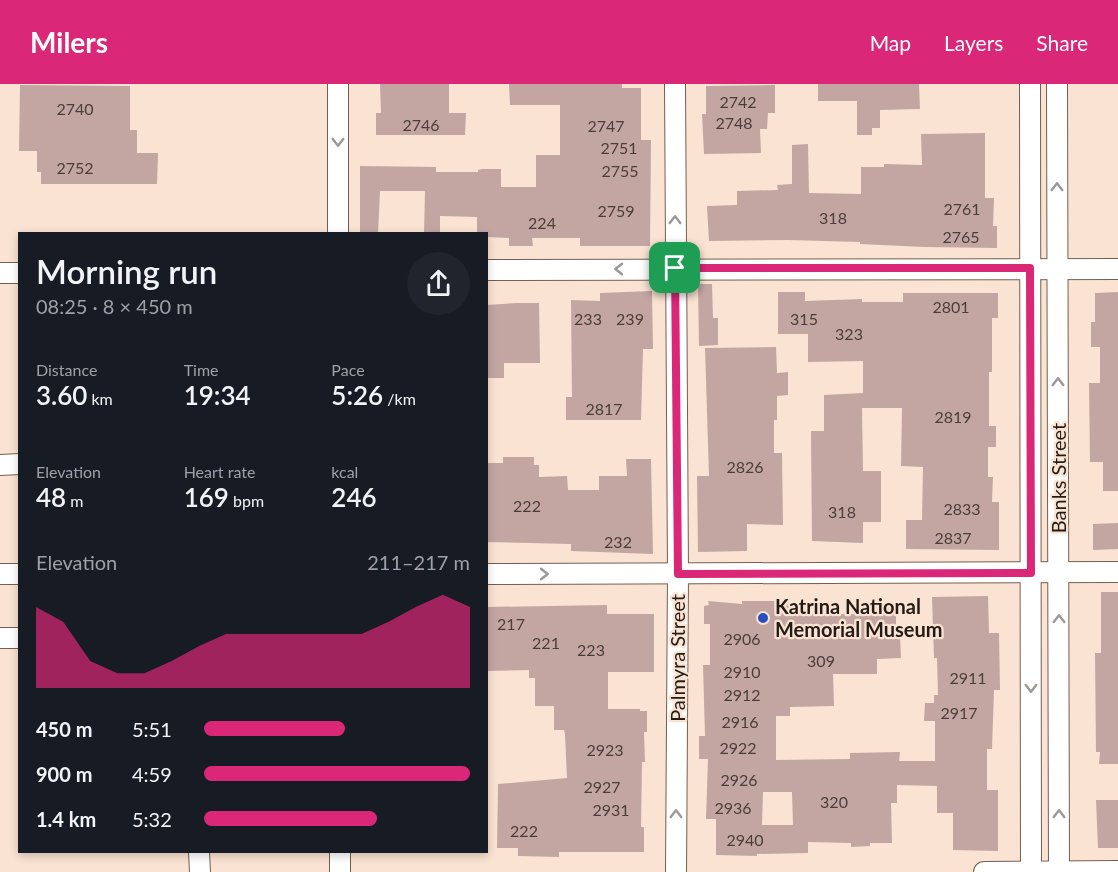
<!DOCTYPE html>
<meta charset="utf-8">
<style>
body{margin:0;font-family:Lato,sans-serif;background:#20242c;color:#f1f3f6;height:100vh;display:flex;flex-direction:column;font-size:22px;white-space:nowrap}
*{box-sizing:border-box;margin:0}
p{font-size:20px;color:#9ea1a6}
.icon{flex:none;width:33px;height:33px;fill:none;stroke:currentColor;stroke-width:2;stroke-linecap:round;stroke-linejoin:round}
.map{position:relative;flex:1;overflow:hidden}
.drawer{position:absolute;left:18px;top:148px;width:470px;height:621px;display:flex;flex-direction:column;background:#171b24;border-radius:0px;box-shadow:0 3px 9px #0003}
.drawer>*{flex:none}
.pin{position:absolute;display:grid;place-items:center;width:51px;height:51px;color:#fff;margin:-26px;border-radius:12px;box-shadow:0 3px 9px #0006}
.round{display:grid;place-items:center;flex:none;width:63px;height:63px;border-radius:32px;background:#20242c}
.summary{display:flex;align-items:center;justify-content:space-between;height:102px;padding:0 18px}
h1{font-size:33px;font-weight:600;line-height:45px}
.figures{display:grid;grid-template-columns:repeat(3,1fr);gap:9px;height:102px;padding:6px 18px}
.figures div{display:grid;align-content:center}
.figures b{font-size:26px;font-weight:600}
.figures small{font-size:16px;font-weight:400}
.figures p{font-size:16px}
.chart{height:168px;padding:12px 18px}
.chart p{display:flex;justify-content:space-between}
.chart svg{width:100%;height:108px;margin-top:6px;fill:#db2777;opacity:.7}
ul{padding:0 18px;list-style:none;font-size:20px}
li{display:grid;grid-template-columns:96px 72px 1fr;align-items:center;height:45px}
li i{height:15px;border-radius:8px;background:#db2777}
header{display:flex;align-items:center;gap:36px;box-sizing:border-box;height:84px;padding:0 30px;background:#db2777;color:#fff}
header strong{font-size:28px}
nav{display:flex;gap:33px;margin-inline-start:auto;font-size:21px}
.map>svg:first-child{display:block}
.building{fill:#c3a6a2;fill-rule:evenodd}
.lines{fill:none;stroke-linecap:round;stroke-linejoin:round}
.minor-casing{stroke:#746051;stroke-width:22}
.minor{stroke:#fff;stroke-width:20}
.oneway{stroke:#9c9896}
.route-casing{stroke:#fff;stroke-width:12}
.route{stroke:#db2777;stroke-width:8}
.poi-dot{fill:#294fbe;stroke:#fae3d2;stroke-width:2}
.labels{text-anchor:middle;dominant-baseline:central;stroke-width:4.5;stroke-linejoin:round;paint-order:stroke}
.number-label{font-size:16px;fill:#4b3e38}
.street-label{font-size:20px;fill:#231b15;stroke:#fae3d2}
.poi-label{font-size:20px;font-weight:bold;fill:#231b15;stroke:#fae3d2;text-anchor:start}
</style>
<header>
<strong>Milers</strong>
<nav><a>Map</a><a>Layers</a><a>Share</a></nav>
</header>
<div class="map">
<svg width="1118" height="788" viewBox="0 0 1118 788">
<rect width="100%" height="100%" fill="#fae3d2"/>
<!-- building -->
<g class="building">
<path d="M380,0h69v29h17l-1,22h-89v-22h5z"/>
<path d="M509,0h113v4h19v52h10l-1,106h-70v-8h-48l1,8h-24v-8l-23,-1v-3h-9v-17l-37,-1v18h-16l1,-43h-45l-2,43h-18v-68l76,1v5h42v-2l4,-1h19v18h35v-32h24v-50h-50z"/>
<path d="M818,0h101l1,25 -40,1v18h-8v7h-15v-34h-39z"/>
<path d="M20,1l110,1v44h7v23h21l-1,31h-116v-12h-4v-21h-18z"/>
<path d="M775,1v28h-7l-1,16h-7l1,24 -57,1 -2,-40h4v-28z"/>
<path d="M985,49v65h9l-1,28h4v22l-72,-1 -65,-3v-2l-72,-2 -79,1 -2,-35 30,-1v-14l41,-1 -1,-5 15,-1v-39l16,-1 1,49 52,1v-27h23v-3l38,1 -1,-31z"/>
<path d="M698,200h14l1,34h5v27l-19,1z"/>
<path d="M652,207l1,58h-10l-2,71h-75v-23h6l-1,-97 29,1v-8z"/>
<path d="M778,208h27v9l57,-2v3h41v-9h95v25h-6v54h-3v54h7v21h-8v30h5l-1,25h7v48l-93,-1v-29h16l1,-53 -22,-1 1,-58h-40l1,63h18v51h-18v21l-51,-2 -1,-110h13v-36l39,-2v-32l-55,1v-28h-30z"/>
<path d="M1118,208v199h-15v-29h-13l-1,-79h11v-36h-9v-25h4v-29z"/>
<path d="M517,219h22l1,60h-36v15h-18v-73z"/>
<path d="M776,263l1,26 11,-1v23l-11,1v24h-3v33h8l1,72 -36,-1v27l-49,1 -1,-76h12l-4,-128z"/>
<path d="M503,373h31v8h5v12l28,-1 1,14h31v-14h28l-1,-17h25l2,95 -82,-3v-7l-85,-2v-79h17z"/>
<path d="M1118,439v26l-25,1v-26z"/>
<path d="M1101,508h17v172h-19l1,-12h-4l-1,-99h6z"/>
<path d="M988,512l1,37h10l1,57h-6l-2,59h-5v41h11v61l-45,-1v-37h-16v-27l-40,-1v18h-6l1,40h-22v3l-19,1v-4l-43,-1v11l-51,1v2l-41,-1v-36h-10l2,-60h-9v-23h6l-2,-71h7v-41h-6v-18l5,-1 -1,-4 34,3v-3h47v6h12v7h77v-11h18v32h4l1,23 -24,1v15h-44l1,32 -44,1v9h-14v44l74,-1v-6l50,-1 -1,9h36v-40h-11l1,-18h9v-8h4l-1,-37h-3l-2,-61zM763,708h29l1,33h-31z"/>
<path d="M607,521v9h47v58h-46v37h32v2h7v21h-3l1,30h-3l-1,65h3v25h-85v5l-41,-1v-8h-21l1,-64 69,-6 -2,-44 -1,-4h-10v-24h-19v-28h-6v-8l-43,1v-64z"/>
<path d="M1096,716h22v48h-20z"/>
</g>
<g class="lines">
<defs>
<g id="minor">
<path d="M338,0v150"/>
<path d="M675,0l3,490 -2,298"/>
<path d="M1030,0l1,788"/>
<path d="M1057,0l2,788"/>
<path d="M486,186l632,-1"/>
<path d="M0,189h20"/>
<path d="M0,381l20,-1"/>
<path d="M0,490h20"/>
<path d="M486,490l632,-2"/>
<path d="M0,554h20"/>
<path d="M199,768l1,20"/>
<path d="M340,768v20"/>
<path d="M984,788l134,-1"/>
</g>
</defs>
<!-- minor casing -->
<use href="#minor" class="minor-casing"/>
<!-- minor -->
<use href="#minor" class="minor"/>
</g>
<!-- one-way arrows -->
<defs><path id="oneway-chevron" d="M-2-3.5L2.5 0L-2 3.5" fill="none" stroke-width="1.6" stroke-linecap="round" stroke-linejoin="round" transform="scale(1.5)"/></defs>
<g class="oneway">
<use href="#oneway-chevron" transform="translate(338 58) rotate(90)"/>
<use href="#oneway-chevron" transform="translate(1057 103) rotate(-90)"/>
<use href="#oneway-chevron" transform="translate(675 136) rotate(-90)"/>
<use href="#oneway-chevron" transform="translate(619 185) rotate(180)"/>
<use href="#oneway-chevron" transform="translate(1058 298) rotate(-90)"/>
<use href="#oneway-chevron" transform="translate(544 490)"/>
<use href="#oneway-chevron" transform="translate(1059 535) rotate(-90)"/>
<use href="#oneway-chevron" transform="translate(1031 604) rotate(90)"/>
<use href="#oneway-chevron" transform="translate(676 730) rotate(-90)"/>
<use href="#oneway-chevron" transform="translate(1059 730) rotate(-90)"/>
</g>
<g class="lines">
<defs>
<path id="route" d="M675,184h355l1,305 -353,1z"/>
</defs>
<!-- route casing -->
<use href="#route" class="route-casing"/>
<!-- route -->
<use href="#route" class="route"/>
</g>
<!-- markers -->
<circle class="poi-dot" cx="763" cy="534" r="6"/>
<g class="labels">
<!-- number labels -->
<g class="number-label">
<text x="738" y="17">2742</text>
<text x="75" y="24">2740</text>
<text x="734" y="38">2748</text>
<text x="421" y="40">2746</text>
<text x="606" y="41">2747</text>
<text x="619" y="63">2751</text>
<text x="75" y="83">2752</text>
<text x="620" y="86">2755</text>
<text x="962" y="124">2761</text>
<text x="616" y="126">2759</text>
<text x="833" y="133">318</text>
<text x="542" y="138">224</text>
<text x="961" y="152">2765</text>
<text x="951" y="222">2801</text>
<text x="588" y="234">233</text>
<text x="630" y="234">239</text>
<text x="804" y="234">315</text>
<text x="849" y="249">323</text>
<text x="604" y="324">2817</text>
<text x="953" y="332">2819</text>
<text x="745" y="382">2826</text>
<text x="527" y="421">222</text>
<text x="962" y="424">2833</text>
<text x="842" y="427">318</text>
<text x="953" y="453">2837</text>
<text x="618" y="457">232</text>
<text x="511" y="539">217</text>
<text x="742" y="554">2906</text>
<text x="546" y="558">221</text>
<text x="591" y="565">223</text>
<text x="821" y="576">309</text>
<text x="742" y="587">2910</text>
<text x="968" y="593">2911</text>
<text x="742" y="610">2912</text>
<text x="959" y="628">2917</text>
<text x="740" y="637">2916</text>
<text x="738" y="663">2922</text>
<text x="605" y="665">2923</text>
<text x="739" y="695">2926</text>
<text x="602" y="702">2927</text>
<text x="834" y="717">320</text>
<text x="733" y="723">2936</text>
<text x="611" y="725">2931</text>
<text x="524" y="746">222</text>
<text x="745" y="755">2940</text>
</g>
<!-- street labels -->
<g class="street-label">
<text transform="translate(1058 394) rotate(-90)">Banks Street</text>
<text transform="translate(677 574) rotate(-90)">Palmyra Street</text>
</g>
<!-- poi labels -->
<g class="poi-label">
<text x="775" y="522">Katrina National<tspan x="775" dy="23">Memorial Museum</tspan></text>
</g>
</g>
</svg>
<div class="pin" style="left:675px;top:184px;background:#1e9e55"><svg class="icon" aria-label="arrive" viewBox="0 0 24 24"><path d="M6 21V4h12l-3 4 3 4H6"/></svg></div>
<section class="drawer">
<div class="summary"><div><h1>Morning run</h1><p>08:25 · 8 × 450 m</p></div><a class="round"><svg class="icon" aria-label="share" viewBox="0 0 24 24"><path d="M12 15V3M7 8l5-5 5 5M5 13v7h14v-7"/></svg></a></div>
<div class="figures">
<div><p>Distance</p><b>3.60<small> km</small></b></div>
<div><p>Time</p><b>19:34</b></div>
<div><p>Pace</p><b>5:26<small> /km</small></b></div>
</div>
<div class="figures">
<div><p>Elevation</p><b>48<small> m</small></b></div>
<div><p>Heart rate</p><b>169<small> bpm</small></b></div>
<div><p>kcal</p><b>246</b></div>
</div>
<div class="chart"><p><span>Elevation</span>211–217 m</p>
<svg viewBox="0 0 160 44" preserveAspectRatio="none"><path d="M0 44V11L10 17L20 33L30 38L40 38L50 33L60 27L70 22L80 22L90 22L100 22L110 22L120 22L130 17L140 11L150 6L160 11V44z"/></svg>
</div>
<ul>
<li><b>450 m</b>5:51<i style="width:53%"></i></li>
<li><b>900 m</b>4:59<i style="width:100%"></i></li>
<li><b>1.4 km</b>5:32<i style="width:65%"></i></li>
</ul>
</section>
</div>
